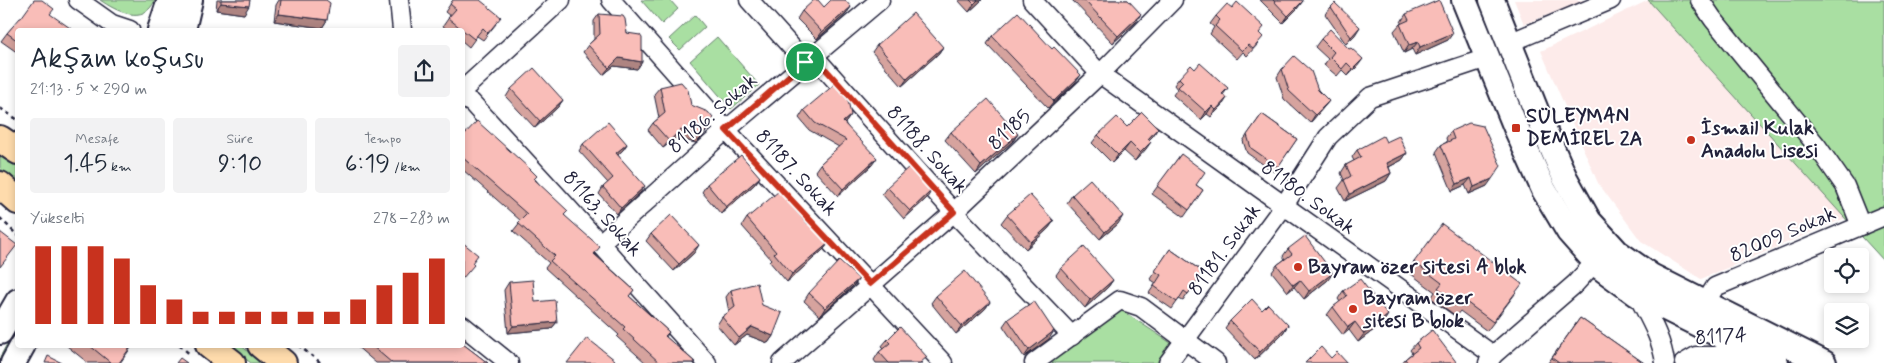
<!DOCTYPE html>
<html lang="tr">
<meta charset="utf-8">
<style>
body{margin:0;font-family:Mynerve,sans-serif;background:#f2f2f3;color:#1f2937;height:100vh;display:flex;flex-direction:column;font-size:19px;white-space:nowrap}
*{box-sizing:border-box;margin:0}
p{font-size:16px;color:#747a83}
.icon{flex:none;width:28px;height:28px;fill:none;stroke:currentColor;stroke-width:2;stroke-linecap:round;stroke-linejoin:round}
.map{position:relative;flex:1;overflow:hidden}
.details{position:absolute;left:15px;top:28px;width:450px;height:320px;display:flex;flex-direction:column;background:#fff;border-radius:5px;box-shadow:0 2px 8px #0003}
.details>*{flex:none}
.fabs{position:absolute;left:1824px;top:248px;display:grid;gap:10px}
.fabs a{display:grid;place-items:center;width:45px;height:45px;border-radius:5px;background:#fff;box-shadow:0 2px 8px #0003;font-size:25px}
.pin{position:absolute;display:grid;place-items:center;width:42px;height:42px;color:#fff;margin:-21px;border:2px solid #fff;border-radius:50%;box-shadow:0 1px 5px #0007}
.round{display:grid;place-items:center;flex:none;width:52px;height:52px;border-radius:5px;background:#f2f2f3}
.headline{display:flex;align-items:center;justify-content:space-between;height:85px;padding:0 15px}
h1{font-size:28px;font-weight:600;line-height:38px}
.stats{display:grid;grid-template-columns:repeat(3,1fr);gap:8px;height:85px;padding:5px 15px}
.stats div{display:grid;align-content:center;border-radius:5px;background:#f2f2f3;text-align:center}
.stats b{font-size:25px;font-weight:600}
.stats small{font-size:14px;font-weight:400}
.stats p{font-size:14px}
.chart{height:140px;padding:10px 15px}
.chart p{display:flex;justify-content:space-between}
.chart svg{width:100%;height:90px;margin-top:5px;stroke:#c8321e;stroke-width:6}
.map>svg:first-child{display:block}
.built{fill:#fdebea}
.green{fill:#a9dfa2;stroke:#66806e}
.lines{fill:none;stroke-linecap:round;stroke-linejoin:round}
.minor-casing{stroke:#22223b;stroke-width:21}
.secondary-casing{stroke:#22223b;stroke-width:28}
.primary-casing{stroke:#22223b;stroke-width:30}
.path{stroke:#22223b;stroke-width:2.5;stroke-dasharray:4 4;stroke-linecap:butt}
.minor{stroke:#fff;stroke-width:18}
.secondary{stroke:#fff;stroke-width:24}
.primary{stroke:#fedbac;stroke-width:26}
.wall{fill:#d6a39e;stroke:#22223b}
.shaded-wall{fill:#ae8481;stroke:#22223b}
.building{fill:#f9bdb8;stroke:#22223b}
.route-casing{stroke:#fff;stroke-width:10}
.route{stroke:#c8321e;stroke-width:6}
.poi-dot{fill:#c8321e;stroke:#fff;stroke-width:2}
.labels{text-anchor:middle;dominant-baseline:central;stroke-width:4;stroke-linejoin:round;paint-order:stroke}
.street-label{font-size:20px;fill:#22223b;stroke:#fff}
.poi-label{font-size:20px;font-weight:bold;fill:#22223b;stroke:#fff;text-anchor:start}
</style>
<div class="map">
<svg width="1884" height="363" viewBox="0 0 1884 363">
<rect width="100%" height="100%" fill="#fff"/>
<filter id="ink" filterUnits="userSpaceOnUse"><feTurbulence type="fractalNoise" baseFrequency=".02" numOctaves="2"/><feDisplacementMap in="SourceGraphic" scale="10" xChannelSelector="R" yChannelSelector="G"/><feConvolveMatrix kernelMatrix="1 2 1 2 8 2 1 2 1" color-interpolation-filters="sRGB"/></filter>
<g filter="url(#ink)">
<!-- built -->
<g class="built">
<path d="M1514,0h74l-64,24z"/>
<path d="M1649,0l199,217 -147,62 -60,-38 -43,-58 -57,-132z"/>
</g>
<!-- green -->
<g class="green">
<path d="M100,0h55c-11,26 -39,11 -55,0z"/>
<path d="M641,0h29l8,9 -16,15z"/>
<path d="M1648,0h236v261l-22,-24z"/>
<path d="M695,15l10,12 -25,23 -11,-11z"/>
<path d="M717,37l42,48 -28,24 -41,-48z"/>
<path d="M0,152l17,12v20l-17,-16z"/>
<path d="M1121,310l53,35 -14,18h-118z"/>
<path d="M17,325v12l-15,26h-2v-6z"/>
<path d="M227,345h13l23,18h-12z"/>
</g>
<g class="lines">
<defs>
<g id="minor">
<path d="M78,0l34,24 18,6"/>
<path d="M399,0l3,30"/>
<path d="M611,0l115,130 217,233"/>
<path d="M749,0l56,62 15,1 140,156 112,117"/>
<path d="M1032,0l68,74 393,281"/>
<path d="M1700,0l13,19 104,127 28,40 16,40"/>
<path d="M1509,43l102,-43"/>
<path d="M462,93l3,-5 96,-88"/>
<path d="M462,97l10,6 89,97 146,163"/>
<path d="M599,244l127,-114 154,-130"/>
<path d="M1637,294c11,22 25,44 28,69"/>
<path d="M1705,303l10,-16 169,-71"/>
<path d="M462,325l47,38"/>
<path d="M782,363l172,-151 146,-138 73,-74"/>
<path d="M1034,363l86,-63 21,7 75,56"/>
<path d="M1168,363l115,-156 45,-70 42,-40 117,-39"/>
<path d="M1488,363l5,-8 82,-71 20,-22"/>
<path d="M1684,363l12,-7h61"/>
</g>
<g id="secondary">
<path d="M1464,0l52,128 28,62 25,42 31,35 37,27 139,69"/>
<path d="M1492,0l47,118 26,60 24,43 28,31 34,24 173,87"/>
<path d="M160,30l10,-30"/>
<path d="M183,30l7,-30"/>
<path d="M0,332l18,-31"/>
<path d="M13,363l10,-18"/>
</g>
<g id="primary">
<path d="M0,139l18,12"/>
<path d="M0,185l18,16"/>
<path d="M209,345l23,18"/>
<path d="M261,345l22,18"/>
</g>
</defs>
<!-- minor casing -->
<use href="#minor" class="minor-casing"/>
<!-- secondary casing -->
<use href="#secondary" class="secondary-casing"/>
<!-- primary casing -->
<use href="#primary" class="primary-casing"/>
<!-- path -->
<g class="path">
<path d="M0,108l18,12"/>
<path d="M0,218l18,18"/>
<path d="M179,345l12,10"/>
<path d="M298,345l23,18"/>
</g>
<!-- minor -->
<use href="#minor" class="minor"/>
<!-- secondary -->
<use href="#secondary" class="secondary"/>
<!-- primary -->
<use href="#primary" class="primary"/>
</g>
<!-- wall -->
<g class="wall">
<path d="M217,0h33l-6,14 -28,-4z"/>
<path d="M279,0h47l1,20 -5,8 -48,-7 2,-16z"/>
<path d="M453,0l43,24 -13,16 -6,-4 -8,11 -7,-6v-11h-14l-5,-4 7,-10 -5,-4z"/>
<path d="M958,0h24l-13,12z"/>
<path d="M1072,0h56l8,22 -23,21z"/>
<path d="M1260,0h41l-4,9 -14,14z"/>
<path d="M824,7h27l-5,7 -29,25 -20,-20 5,-8z"/>
<path d="M1331,7l24,28 -9,9 -21,-30z"/>
<path d="M50,14l-32,16v23l-17,-12 6,-8 14,-15z"/>
<path d="M599,14l28,19 15,29 -5,7 -23,-3 -11,9 -20,-23 5,-7 6,-6v-18z"/>
<path d="M1406,14l42,26 -33,15 -3,-6 -8,4 -10,-22 6,-7 1,-1v-1z"/>
<path d="M1216,16l44,18 -2,10 -11,12 -4,-4 -6,7 -27,-25 4,-7 -4,-3z"/>
<path d="M992,36l83,47 -27,25 -61,-64z"/>
<path d="M1321,39l36,28 -9,9 -6,-6 -5,6 -13,-11 4,-6 -13,-12z"/>
<path d="M877,45l66,2 -5,7 -36,32 -30,-34z"/>
<path d="M1195,69l33,19 -5,7 -1,11 -11,11 -4,-3 -6,6 -28,-25 4,-6 -3,-4 5,-7z"/>
<path d="M1282,69l36,21 11,11 -6,7 -13,15 -26,-24 -7,-22z"/>
<path d="M660,87l31,18 12,31 -7,7 -20,-5 -13,10 -15,-18 5,-7 6,-5 -5,-24z"/>
<path d="M511,89l52,11 -5,7 -23,21 -29,-31z"/>
<path d="M804,110l47,5 -6,8 27,42 -34,31 -23,-25 5,-7 19,-17 -30,-17 -10,-12z"/>
<path d="M1262,114l35,25 -23,33 -27,-19 -4,-12z"/>
<path d="M1127,127l31,1 -9,12 -3,9 -11,12 -11,-10 -12,12 -20,-20 6,-8z"/>
<path d="M1451,131l36,55 -18,8 -4,-9 -13,6 -16,-39 5,-7 6,-3 -1,-4z"/>
<path d="M951,132l67,2 -5,7 -37,33 -31,-34z"/>
<path d="M462,137l73,42 30,37 30,38 39,36 -5,6 40,36 -3,5 30,26h-50l-29,-26 2,-2 -74,-67 4,-5 -36,-32 8,-10 -59,-52z"/>
<path d="M1386,142l21,11 -5,7 -13,7 2,6 -5,8 -41,20 -7,-13 6,-8 -3,-7 5,-8 8,-4 -2,-4 5,-7z"/>
<path d="M583,144h44l-4,6 -5,5 23,37 -24,22 -18,-20 4,-7 5,-4 -29,-32z"/>
<path d="M1181,154l15,31 7,5 -19,27 -32,-23z"/>
<path d="M760,177l-5,7 -34,30 -19,-22 5,-8z"/>
<path d="M887,187l40,11 -23,21 -22,-25z"/>
<path d="M1072,195l46,29 -18,15 -33,-36z"/>
<path d="M1007,215l47,6 -6,8 -22,20 -25,-26z"/>
<path d="M747,218l61,6 21,19 -6,7 -36,32 -18,-21 2,-2 -29,-33z"/>
<path d="M651,234l43,19 -20,18 -28,-30z"/>
<path d="M1170,249l33,23 -20,29 -4,-2 -7,10 -23,-16 7,-10 -6,-4z"/>
<path d="M1288,249l40,31 -24,19 -10,-12 -6,5 -16,-20 5,-7 8,-6 -2,-3z"/>
<path d="M1414,262l101,32 -28,37 -27,-20 -4,5 -25,-18 4,-6 -28,-21z"/>
<path d="M1061,268l52,12 -5,7 -23,21 -29,-33z"/>
<path d="M859,279l-6,7 -33,30 -16,-15 5,-8z"/>
<path d="M509,282l26,20 22,20 -6,7 -43,4 -4,-43z"/>
<path d="M731,290l31,15 11,31 -5,7 -21,-8 -13,10 -17,-20 5,-8 7,-5 -3,-15z"/>
<path d="M1343,291l40,32 -25,19 -9,-12 -6,5 -16,-20 6,-8 7,-5 -2,-3z"/>
<path d="M936,296l54,6 -5,7 -29,25 -25,-31z"/>
<path d="M1262,310l26,15 -5,8 -28,27 -30,-32 5,-7z"/>
<path d="M1580,318l64,45h-96z"/>
<path d="M1008,319l41,20 -25,18 -21,-31z"/>
<path d="M887,340l35,23h-46l-2,-3 5,-8 4,-3 -2,-2z"/>
<path d="M1416,343l41,20h-55l3,-4 7,-6 -2,-3z"/>
<path d="M463,344l25,19h-112l-21,-18h107z"/>
<path d="M68,345h65l-13,18h-32l-21,-17z"/>
</g>
<!-- shaded-wall -->
<g class="shaded-wall">
<path d="M978,0h4l-13,12 5,-8z"/>
<path d="M1303,1l-6,8 -14,14 5,-7z"/>
<path d="M221,3l28,3 -5,8 -28,-4z"/>
<path d="M851,7l-5,7 -29,25 5,-7z"/>
<path d="M279,14l48,6 -5,8 -48,-7z"/>
<path d="M1141,14l-5,8 -23,21 5,-7z"/>
<path d="M1360,27l-5,8 -9,9 5,-7z"/>
<path d="M1453,33l-5,7 -33,15 5,-8z"/>
<path d="M1418,42l-6,7 -8,4 5,-8z"/>
<path d="M943,47l-5,7 -36,32 5,-7z"/>
<path d="M619,58l23,4 -5,7 -23,-3 -11,9 6,-7z"/>
<path d="M1363,59l-6,8 -9,9 5,-7z"/>
<path d="M1081,75l-6,8 -27,25 6,-7z"/>
<path d="M1227,98l-5,8 -11,11 5,-7z"/>
<path d="M563,100l-5,7 -23,21 5,-7z"/>
<path d="M1329,101l-6,7 -13,15 5,-8z"/>
<path d="M1212,106l-5,8 -6,6 5,-8z"/>
<path d="M851,115l-5,7 -8,7 5,-7z"/>
<path d="M1158,128l-5,8 -10,10 5,-7z"/>
<path d="M708,129l-5,7 -7,7 -20,-5 -13,10 6,-7 12,-11z"/>
<path d="M1018,134l-5,7 -37,33 5,-8z"/>
<path d="M1151,142l-5,7 -11,12 5,-8z"/>
<path d="M1130,143l-6,8 -12,12 6,-8z"/>
<path d="M627,144l-4,6 -11,10 4,-7z"/>
<path d="M1407,153l-5,7 -21,11 6,-8z"/>
<path d="M877,158l-5,7 -34,31 5,-7z"/>
<path d="M1391,173l-5,8 -41,20 5,-7z"/>
<path d="M760,177l-5,7 -34,30 5,-7z"/>
<path d="M1471,178l-6,7 -13,6 5,-7z"/>
<path d="M1492,179l-5,7 -18,8 5,-7z"/>
<path d="M645,186l-4,6 -24,22 4,-6z"/>
<path d="M932,190l-5,8 -23,21 6,-8z"/>
<path d="M1123,216l-5,8 -18,15 5,-7z"/>
<path d="M1054,221l-6,8 -22,20 5,-7z"/>
<path d="M829,243l-6,7 -36,32 5,-8z"/>
<path d="M699,245l-5,8 -20,18 5,-7z"/>
<path d="M1333,273l-5,7 -24,19 5,-8z"/>
<path d="M859,279l-6,7 -33,30 5,-8z"/>
<path d="M1113,280l-5,7 -23,21 5,-8z"/>
<path d="M1300,280l-6,7 -6,5 5,-7z"/>
<path d="M990,302l-5,7 -29,25 6,-8z"/>
<path d="M1388,315l-5,8 -25,19 6,-8z"/>
<path d="M557,322l-6,7 -43,4 5,-7z"/>
<path d="M1355,322l-6,8 -6,5 5,-8z"/>
<path d="M1288,325l-5,8 -28,27 5,-8z"/>
<path d="M752,327l21,9 -5,7 -21,-8 -13,10 5,-7z"/>
<path d="M1054,331l-5,8 -25,18 5,-7z"/>
</g>
<!-- building -->
<g class="building">
<path d="M34,0h8l12,9 -4,5 23,16h-55v11l-11,-8 13,-15h1z"/>
<path d="M221,0h29l-1,6 -28,-3z"/>
<path d="M281,0h45l4,3 -3,17 -48,-6z"/>
<path d="M453,0h27l21,17 -13,16 -5,-5 -9,11 -26,-21 8,-9 -6,-5z"/>
<path d="M814,0h4l6,7 7,-7h14l6,7 -29,25 -20,-21z"/>
<path d="M970,0h8l-4,4z"/>
<path d="M1084,0h44l13,14 -23,22z"/>
<path d="M1273,0h28l2,1 -15,15z"/>
<path d="M1439,0l14,33 -33,14 -2,-5 -9,3 -9,-21 9,-4 -3,-6z"/>
<path d="M1237,2l27,25 -5,6 4,4 -10,12 -5,-4 -6,6 -27,-25 5,-6 -4,-4 11,-12 5,4z"/>
<path d="M1335,3l25,24 -9,10 -20,-30z"/>
<path d="M1018,12l34,37 2,-2 27,28 -27,26 -62,-65z"/>
<path d="M913,13l30,34 -36,32 -30,-34z"/>
<path d="M599,14l24,2 2,3 2,14 13,2 2,3v24l-23,-4 -10,10 -21,-23 12,-11z"/>
<path d="M1330,29l19,20 2,-1 12,11 -10,10 -6,-6 -5,6 -12,-12 4,-5 -13,-13z"/>
<path d="M1294,56l17,15 7,19 11,11 -14,14 -26,-24 -7,-22z"/>
<path d="M1200,63l28,25 -6,6 5,4 -11,12 -4,-4 -6,6 -28,-25 5,-5 -4,-4 12,-13 4,4z"/>
<path d="M534,68l29,32 -23,21 -29,-32z"/>
<path d="M681,82l7,8 3,15 17,7 5,6 -5,11 -7,7 -20,-6 -12,11 -16,-18 12,-10 -5,-26z"/>
<path d="M835,84l13,16 3,15 -8,7 34,36 -34,31 -23,-25 26,-24 -31,-17 -11,-13z"/>
<path d="M988,99l30,35 -37,32 -30,-34z"/>
<path d="M1142,112l16,16 -10,11 3,3 -11,11 -10,-10 -12,12 -20,-20 19,-18 10,10z"/>
<path d="M1262,114l35,25 -19,28 -27,-19 -4,-13z"/>
<path d="M477,121l53,48 7,7 -3,3 34,32 -4,4 36,32 -6,7 40,36 -5,6 40,36 -4,4 31,27h-36l-37,-34 2,-2 -75,-66 5,-5 -37,-33 9,-9 -65,-57v-20z"/>
<path d="M608,122l19,22 -11,9 29,33 -24,22 -18,-21 10,-9 -30,-34z"/>
<path d="M1469,123l14,3 18,40 -9,13 -18,8 -3,-9 -14,6 -16,-39 13,-6 -3,-8z"/>
<path d="M1383,136l3,6 13,-6 8,17 -20,10 4,10 -41,21 -6,-14 7,-4 -5,-11 15,-8 -4,-7z"/>
<path d="M1181,154l24,18 -9,13 7,5 -14,20 -32,-24z"/>
<path d="M741,155l19,22 -34,30 -19,-23z"/>
<path d="M910,166l22,24 -22,21 -23,-24z"/>
<path d="M1090,179l33,37 -18,16 -33,-37z"/>
<path d="M779,191l29,33 2,-2 19,21 -37,31 -18,-21 2,-1 -29,-34z"/>
<path d="M1030,195l24,26 -23,21 -24,-27z"/>
<path d="M671,215l28,30 -20,19 -28,-30z"/>
<path d="M1442,224l80,60 -29,38 -27,-20 -3,4 -25,-18 4,-5 -28,-21z"/>
<path d="M0,232l17,13 -17,22z"/>
<path d="M1305,236l28,37 -24,18 -9,-11 -7,5 -16,-20 15,-11 -4,-5z"/>
<path d="M462,242l16,13 -6,8 2,2 -12,14z"/>
<path d="M1084,247l29,33 -23,20 -29,-32z"/>
<path d="M1170,249l33,23 -15,22 -4,-3 -7,11 -23,-16 7,-11 -6,-4z"/>
<path d="M839,261l20,18 -34,29 -16,-15z"/>
<path d="M965,271l25,31 -28,24 -26,-30z"/>
<path d="M1360,279l28,36 -24,19 -9,-12 -7,5 -15,-20 14,-11 -4,-5z"/>
<path d="M533,280l2,22 20,-2 2,22 -44,4 -4,-44z"/>
<path d="M757,283l5,22 20,8 -9,23 -21,-9 -13,11 -17,-21 13,-10 -4,-17z"/>
<path d="M1252,299l10,11 6,-6 20,21 -28,27 -30,-31z"/>
<path d="M1034,301l20,30 -25,19 -21,-31z"/>
<path d="M1580,318l64,45h-85l-7,-5z"/>
<path d="M900,327l27,30 -7,6h-31l-10,-11 11,-9 -3,-3z"/>
<path d="M1432,330l25,33h-49l-3,-4 14,-11 -3,-5z"/>
<path d="M462,336l4,3 -3,5 25,19h-96l-21,-18h91z"/>
<path d="M587,338l28,22 -2,3h-46z"/>
<path d="M89,345h43l-13,18h-8z"/>
<path d="M1321,347l10,11 6,-6 10,11h-42z"/>
<path d="M48,356l14,7h-17z"/>
<path d="M180,358l7,5h-11z"/>
</g>
</g>
<g class="lines" filter="url(#ink)">
<defs>
<path id="route" d="M805,62l15,1 134,149 -84,72 -144,-154z"/>
</defs>
<!-- route casing -->
<use href="#route" class="route-casing"/>
<!-- route -->
<use href="#route" class="route"/>
</g>
<!-- markers -->
<g class="poi-dot">
<rect x="1511" y="123" width="10" height="10" rx="2.5"/>
<circle cx="1691" cy="140" r="5"/>
<circle cx="1298" cy="267" r="5"/>
<circle cx="1353" cy="309" r="5"/>
</g>
<g class="labels">
<!-- street labels -->
<g class="street-label">
<text transform="translate(713 114) rotate(-41)">81186. Sokak</text>
<text transform="translate(1010 130) rotate(-43)">81185</text>
<text transform="translate(927 150) rotate(48)">81188. Sokak</text>
<text transform="translate(796 173) rotate(47)">81187. Sokak</text>
<text transform="translate(1308 198) rotate(36)">81180. Sokak</text>
<text transform="translate(602 214) rotate(48)">81163. Sokak</text>
<text transform="translate(1783 235) rotate(-23)">82009 Sokak</text>
<text transform="translate(1225 250) rotate(-54)">81181. Sokak</text>
<text transform="translate(1721 337) rotate(-4)">81174</text>
</g>
<!-- poi labels -->
<g class="poi-label">
<text x="1526" y="116">SÜLEYMAN<tspan x="1526" dy="23">DEMİREL 2A</tspan></text>
<text x="1701" y="128">İsmail Kulak<tspan x="1701" dy="23">Anadolu Lisesi</tspan></text>
<text x="1308" y="267">Bayram özer sitesi A blok</text>
<text x="1363" y="298">Bayram özer<tspan x="1363" dy="23">sitesi B blok</tspan></text>
</g>
</g>
</svg>
<div class="fabs">
<a><svg class="icon" aria-label="locate" viewBox="0 0 24 24"><circle cx="12" cy="12" r="6"/><path d="M12 2v4M12 18v4M2 12h4M18 12h4"/></svg></a>
<a><svg class="icon" aria-label="layers" viewBox="0 0 24 24"><path d="M12 4l9 5-9 5-9-5zM3 14l9 5 9-5"/></svg></a>
</div>
<div class="pin" style="left:805px;top:62px;background:#1e9e55"><svg class="icon" aria-label="arrive" viewBox="0 0 24 24"><path d="M6 21V4h12l-3 4 3 4H6"/></svg></div>
<section class="details">
<div class="headline"><div><h1>Akşam koşusu</h1><p>21:13 · 5 × 290 m</p></div><a class="round"><svg class="icon" aria-label="share" viewBox="0 0 24 24"><path d="M12 15V3M7 8l5-5 5 5M5 13v7h14v-7"/></svg></a></div>
<div class="stats">
<div><p>Mesafe</p><b>1.45<small> km</small></b></div>
<div><p>Süre</p><b>9:10</b></div>
<div><p>Tempo</p><b>6:19<small> /km</small></b></div>
</div>
<div class="chart"><p><span>Yükselti</span>278–283 m</p>
<svg viewBox="0 0 160 44" preserveAspectRatio="none"><path d="M5 44V6M15 44V6M25 44V6M35 44V12M45 44V25M55 44V32M65 44V38M75 44V38M85 44V38M95 44V38M105 44V38M115 44V38M125 44V32M135 44V25M145 44V19M155 44V12"/></svg>
</div>
</section>
</div>
